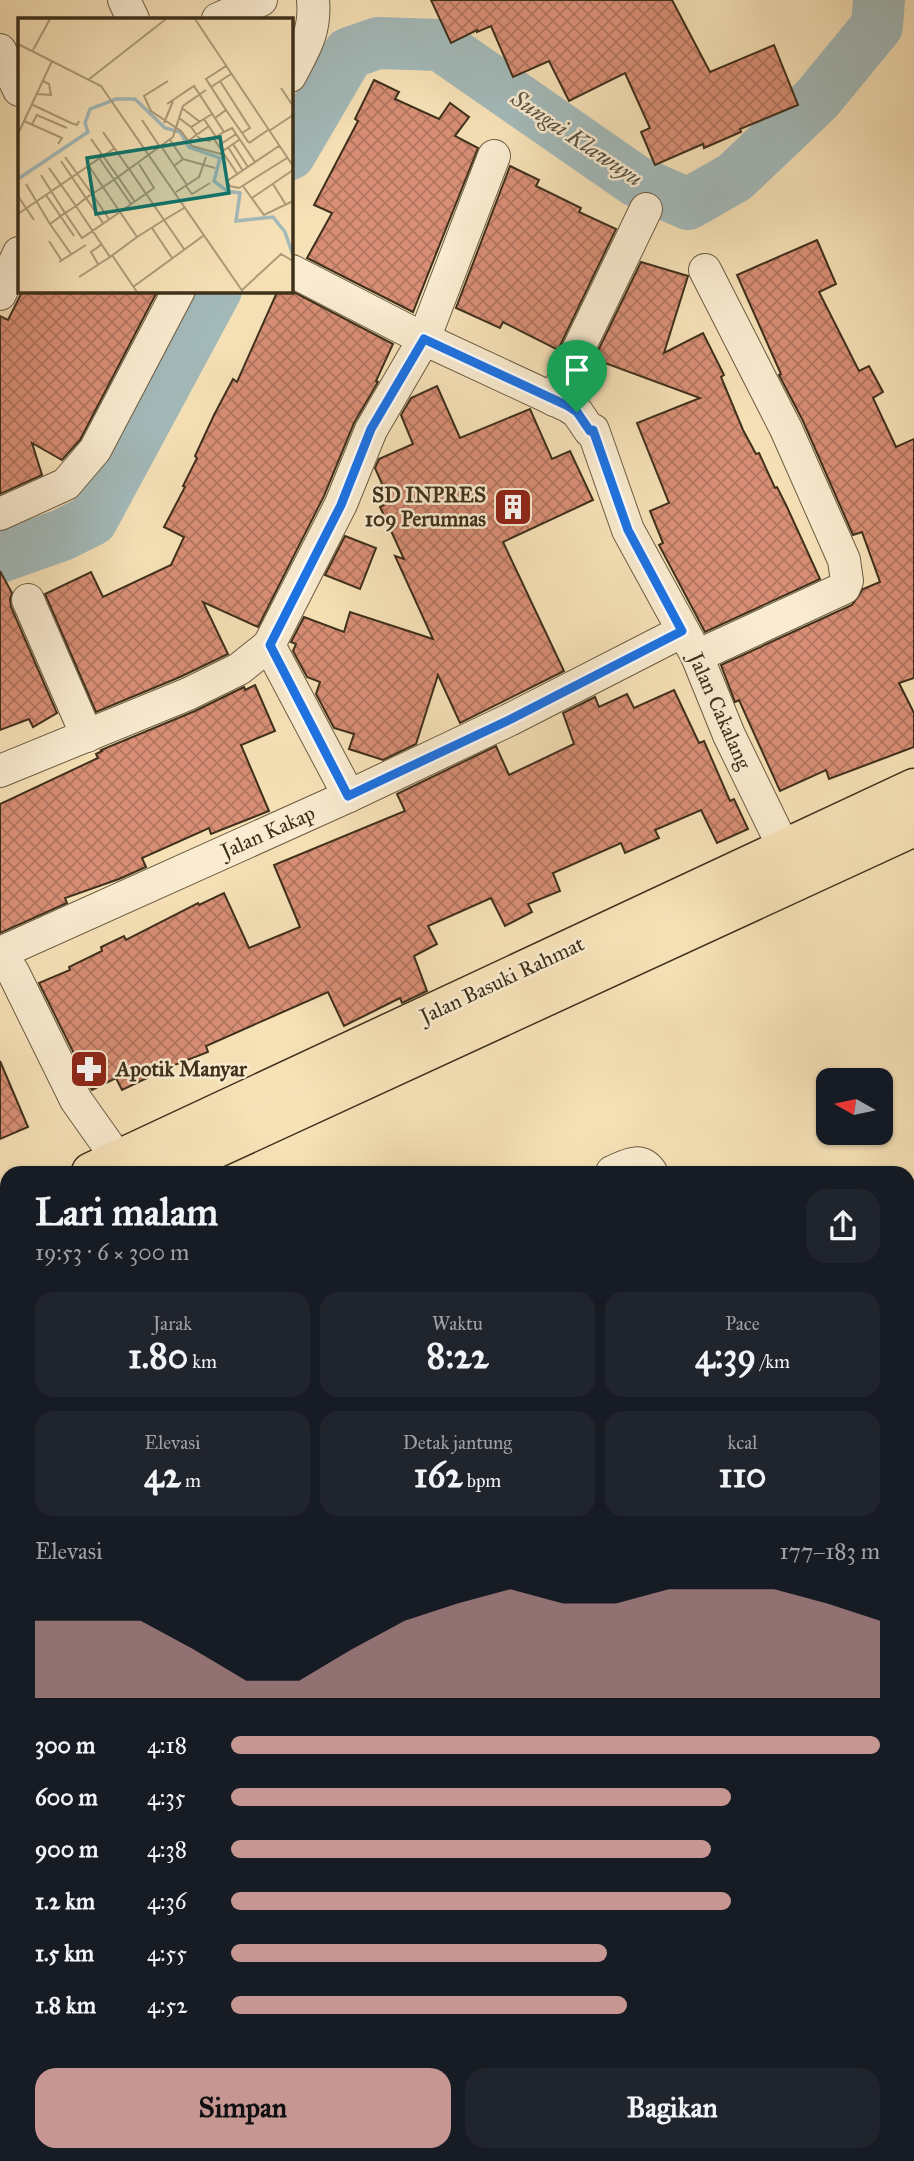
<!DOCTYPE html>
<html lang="id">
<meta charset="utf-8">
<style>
body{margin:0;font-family:"IM FELL Great Primer",serif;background:#20242c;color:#f1f3f6;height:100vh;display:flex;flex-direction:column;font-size:26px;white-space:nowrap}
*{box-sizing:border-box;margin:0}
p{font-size:23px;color:#9ea1a6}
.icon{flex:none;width:38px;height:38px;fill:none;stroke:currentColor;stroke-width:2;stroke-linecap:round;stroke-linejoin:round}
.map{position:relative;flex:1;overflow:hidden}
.side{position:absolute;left:0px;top:1166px;width:915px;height:996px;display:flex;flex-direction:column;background:#171b24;border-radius:21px 21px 0 0;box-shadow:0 2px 5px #0004}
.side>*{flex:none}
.needle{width:46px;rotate:279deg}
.buttons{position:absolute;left:816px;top:1068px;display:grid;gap:14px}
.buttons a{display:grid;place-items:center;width:77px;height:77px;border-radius:14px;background:#171b24;box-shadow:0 2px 5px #0004;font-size:35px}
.pin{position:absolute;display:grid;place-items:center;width:60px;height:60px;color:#fff;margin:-72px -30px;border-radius:50% 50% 50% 0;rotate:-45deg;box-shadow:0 0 7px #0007}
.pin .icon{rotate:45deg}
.round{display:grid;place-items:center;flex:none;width:74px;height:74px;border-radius:21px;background:#20242c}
.headline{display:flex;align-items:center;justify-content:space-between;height:119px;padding:0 35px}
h1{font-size:38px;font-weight:800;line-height:52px}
.figures{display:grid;grid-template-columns:repeat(3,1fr);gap:10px;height:119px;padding:7px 35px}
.figures div{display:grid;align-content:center;border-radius:18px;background:#20242c;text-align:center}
.figures b{font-size:35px;font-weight:800}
.figures small{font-size:19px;font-weight:400}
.figures p{font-size:19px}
.chart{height:196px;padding:14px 35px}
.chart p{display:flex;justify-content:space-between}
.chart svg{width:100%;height:126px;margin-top:7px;fill:#c59692;opacity:.7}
.cta{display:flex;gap:14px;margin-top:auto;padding:14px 35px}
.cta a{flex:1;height:80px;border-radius:21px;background:#c59692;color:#111;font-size:28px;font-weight:800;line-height:80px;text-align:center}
.cta a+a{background:#20242c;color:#f1f3f6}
ul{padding:0 35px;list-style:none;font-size:23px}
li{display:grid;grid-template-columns:112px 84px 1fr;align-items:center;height:52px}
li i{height:18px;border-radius:9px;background:#c59692}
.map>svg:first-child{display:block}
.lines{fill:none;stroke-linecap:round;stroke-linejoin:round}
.river{stroke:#a3baba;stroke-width:52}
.building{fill:url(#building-cross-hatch);stroke:#3e301b;stroke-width:2}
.minor-casing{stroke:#6c5c42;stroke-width:34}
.trunk-casing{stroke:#3e301b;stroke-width:41}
.minor{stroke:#faecd1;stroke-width:32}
.trunk{stroke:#f7e2b8;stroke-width:38}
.route-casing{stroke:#fff;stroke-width:14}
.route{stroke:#1a73e8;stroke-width:9}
.labels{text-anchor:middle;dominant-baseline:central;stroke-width:5;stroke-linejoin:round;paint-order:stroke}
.poi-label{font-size:21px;font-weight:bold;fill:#3e301b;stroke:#faecd1;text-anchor:end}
.street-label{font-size:21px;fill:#3e301b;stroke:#faecd1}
.water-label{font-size:23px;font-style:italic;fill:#575243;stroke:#faecd1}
.inset-river{fill:none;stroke:#a3baba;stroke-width:3.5}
.inset-road{fill:none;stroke:#ad9b79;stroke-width:2}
.view{fill:#0f766e;fill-opacity:0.15;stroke:#0f766e;stroke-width:3.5}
.inset-edge{fill:none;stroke:#3e301b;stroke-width:3.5}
</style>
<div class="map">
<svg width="914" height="2161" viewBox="0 0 914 2161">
<defs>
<pattern id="building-cross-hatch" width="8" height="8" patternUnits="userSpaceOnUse" patternTransform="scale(1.75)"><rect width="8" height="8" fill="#d98f76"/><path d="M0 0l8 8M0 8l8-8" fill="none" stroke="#b17560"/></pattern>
</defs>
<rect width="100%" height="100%" fill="#f7e2b8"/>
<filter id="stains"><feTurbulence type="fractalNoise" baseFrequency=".00286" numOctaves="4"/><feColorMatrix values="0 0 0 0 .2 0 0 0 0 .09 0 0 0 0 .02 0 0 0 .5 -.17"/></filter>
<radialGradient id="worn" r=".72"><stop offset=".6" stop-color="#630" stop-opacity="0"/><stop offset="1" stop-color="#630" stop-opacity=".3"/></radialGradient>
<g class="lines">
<!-- river -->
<g class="river">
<path d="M290,154l59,-101 29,-10 62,2 196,136 52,23 47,-27 82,-78 60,-73 2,-26"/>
<path d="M0,557l62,-22 30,-15 124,-230"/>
</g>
</g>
<!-- building -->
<g class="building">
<path d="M431,0h241l38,72 64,-27 24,60 -58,24 1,3 -37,16 -1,-4 -48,21 -14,-33 9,-4 -25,-55 -56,28 -20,-40 -36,16 -22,-51 -14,6v-2l-26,13z"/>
<path d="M374,80l25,12 -4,7 44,20 11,-16 19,14 -14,19 23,12 -65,164 -106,-54 25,-45 -18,-8 44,-84 -3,-2z"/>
<path d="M510,166l29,14 -3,6 45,22 -2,4 37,17 -58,121 -55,-28 -3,6 -44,-20z"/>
<path d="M817,240l19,44 -17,8 40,79 10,-5 14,26 -10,6 23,49 18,-8v239l-15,5 15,30v34l-85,32 -3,-9 -46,21 -41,-91 -4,2 -14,-37 131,-60 11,-16 17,-7 -18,-50 -9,3 -50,-114 -24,-46 2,-1 -44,-99z"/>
<path d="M641,262l47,14 -24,77 39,-20 21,42 -3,2 22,53 13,24 3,-1 16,35 2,-1 10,20 33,72 -115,53 -46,-87 4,-2 -13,-32 19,-8 -32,-80 63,-25 -106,-39z"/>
<path d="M23,290h135l-78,150 -18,20 -30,-17 10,32 -42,19v-178l8,4z"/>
<path d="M278,290h12l103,54 -17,37 2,1 -24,41 -30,73 -66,131 -55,-25 25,52 -48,23 -84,35 -51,-118 46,-22 12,25 68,-32 13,-28 -20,-10 21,-40 -2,-1 14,-28 -2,-2 19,-41 19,-36 4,3z"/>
<path d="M437,386l23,52 70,-29 22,50 18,-8 23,49 -90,42 61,129 -104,52 -22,-48 -22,69 -33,16 -34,-11 5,-15 -20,-6 -18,-34 4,-12 -13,-5 -14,-26 3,-7 -5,-2 13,-25 40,15 6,-20 83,27 -38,-83 9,3 -24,-52 10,-5 -15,-34 4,-9 34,-15 -12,-29 10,-17z"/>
<path d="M345,536l31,12 -16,41 -35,-14z"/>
<path d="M0,571l12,22 -2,6 1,8 46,106 -24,14 -4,-8 -29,11z"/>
<path d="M255,685l20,46 -34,14 28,66 -58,23 -2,-6 -67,30 4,9 -27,12 -54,19 2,5 -67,30v-129l98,-46 -2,-4 6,-3 -1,-1 94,-39 49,-24 1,3z"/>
<path d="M674,690l25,53 5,-2 26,60 4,-2 14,30 -31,14 -16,-33 -46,20 4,8 -34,15 -4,-10 -68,30 7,18 -32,13 4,8 -27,14 -14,-28 -63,28 9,18 -23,12 13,35 -25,12 -2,-5 -56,28 -16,-34 -122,54 2,6 -62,24 1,2 -25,12 -6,-12 -24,12 -53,-107 31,-13 -1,-3 33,-16 -1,-4 23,-11 2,4 72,-37 1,2 25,-12 25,55 51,-21 -26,-62 131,-54 -8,-17 99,-48 13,29 65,-31 -11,-31 32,-16 4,10 28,-13 7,14z"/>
<path d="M0,1061l28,66 -28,12z"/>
</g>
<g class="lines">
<defs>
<g id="minor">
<path d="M124,0l9,19"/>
<path d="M218,19l43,-19"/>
<path d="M0,50l19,40"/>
<path d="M290,76c14,-27 26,-44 23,-76"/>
<path d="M292,271l132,68 144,67 9,6 13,19 3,-1 35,100 69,126 32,79 55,113"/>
<path d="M0,294l19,-41"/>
<path d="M554,400l92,-191"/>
<path d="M0,514l66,-30 29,-34 84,-160"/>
<path d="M28,600l59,136"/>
<path d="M697,656l147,-68 3,-7 -3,-21 -58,-131 -81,-159"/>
<path d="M0,771l188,-77 51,-25 30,-24"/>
<path d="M349,796l-80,-151 72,-141 30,-74 53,-91 70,-183"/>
<path d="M0,953l349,-157 160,-76 174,-89"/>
<path d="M0,953l13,19 63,128 51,72"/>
<path d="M612,1172c14,-6 28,-16 39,0"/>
<path d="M908,1231l6,-3"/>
<path d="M0,1656l7,-3"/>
<path d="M908,1698l6,12"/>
<path d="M908,1787l6,-3"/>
<path d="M0,1874l7,16"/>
<path d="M908,2029l6,-3"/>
<path d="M139,2154l2,7"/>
<path d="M588,2154l3,7"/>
<path d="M629,2161l14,-7"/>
<path d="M875,2161l14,-7"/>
</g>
<g id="trunk">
<path d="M91,1172l823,-384"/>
<path d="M165,1172l749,-345"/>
<path d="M0,1217l7,-4"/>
<path d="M0,1258l7,-4"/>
</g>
</defs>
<!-- minor casing -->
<use href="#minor" class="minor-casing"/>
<!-- trunk casing -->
<use href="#trunk" class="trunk-casing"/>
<!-- minor -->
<use href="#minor" class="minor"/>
<!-- trunk -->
<use href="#trunk" class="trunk"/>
</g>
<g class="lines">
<defs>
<path id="route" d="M424,339l144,67 9,6 13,19 3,-1 35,100 54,101 -173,89 -161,76 -78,-151 71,-140 30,-76z"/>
</defs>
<!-- route casing -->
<use href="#route" class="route-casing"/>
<!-- route -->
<use href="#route" class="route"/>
</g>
<!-- icons -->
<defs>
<symbol id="building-square" viewBox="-11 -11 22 22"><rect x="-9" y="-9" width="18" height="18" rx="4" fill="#8f2418" stroke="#faecd1"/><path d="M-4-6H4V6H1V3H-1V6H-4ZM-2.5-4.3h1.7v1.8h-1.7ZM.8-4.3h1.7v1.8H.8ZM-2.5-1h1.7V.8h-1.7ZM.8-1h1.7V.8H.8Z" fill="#fff"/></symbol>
<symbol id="pharmacy-square" viewBox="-11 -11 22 22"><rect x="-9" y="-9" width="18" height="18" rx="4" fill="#8f2418" stroke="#faecd1"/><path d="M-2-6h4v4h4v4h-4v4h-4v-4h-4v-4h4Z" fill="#fff"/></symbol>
</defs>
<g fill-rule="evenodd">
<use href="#building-square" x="491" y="485" width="44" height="44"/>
<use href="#pharmacy-square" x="67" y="1047" width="44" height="44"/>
</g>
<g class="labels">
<!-- poi labels -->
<g class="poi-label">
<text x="486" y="495">SD INPRES<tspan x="486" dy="24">109 Perumnas</tspan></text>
<text x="116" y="1069" text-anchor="start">Apotik Manyar</text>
</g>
<!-- street labels -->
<g class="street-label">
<text transform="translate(720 711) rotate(66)">Jalan Cakalang</text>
<text transform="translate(268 832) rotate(-24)">Jalan Kakap</text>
<text transform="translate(502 980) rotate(-25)">Jalan Basuki Rahmat</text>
</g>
<!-- water labels -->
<g class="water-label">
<text transform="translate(577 138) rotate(34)">Sungai Klawuyu</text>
</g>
</g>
<!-- overview -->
<g transform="translate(18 18)">
<rect width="275" height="275" fill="#f7e2b8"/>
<path class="inset-river" d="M0,161l70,-47 -3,-9 5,-14 26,-10h19l30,29 15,4 9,15 31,11 -6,23 13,10 13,2 -4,28 37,-4 12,15 8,23"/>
<path class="inset-road" d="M177,1l98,147M0,26l83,42 142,206M15,32l17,-31M70,62l78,-61M150,63l-24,15 7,15 30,20 11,15 32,9M202,63l30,47 -8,5M193,69l20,-13M263,70l12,18M19,76l14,1 -2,-11 -6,-3M13,86l40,19 6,2 2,-4M149,86l27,-18 30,46 8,-4 23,34M164,90l18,14M208,92l23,33M161,100l12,9 21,-13M197,100l11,-8 -20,-31 20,-13M186,101l12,18M124,102l18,27M6,103l38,17 -4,6M146,105l9,-22M14,106l5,-9 30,13M173,109l8,11 10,3 15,-9M251,113l24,-16M85,114l26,37 44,-32 10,-31 23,-16M0,116l34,-73M73,121l12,17 12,-8M196,121l24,36M152,122l13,19M170,123l21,-15M231,125l19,-13M215,126l15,23M143,128l26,39M200,128l18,-12M261,128l-52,35 3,5 9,2 48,-30M210,129l15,24M202,135l19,-13M81,140l32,46M43,143l25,37 6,-4 17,25M121,146l15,24 -34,24 17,25 27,-17 20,29M71,148l14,21 15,-10 17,25M156,148l9,-7 32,9M31,150l27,38 10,-8 17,25M23,157l24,38 11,-7 34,51 27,-20M8,166l24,40 15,-11 17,25 38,-26 -17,-25 -11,7 -27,-37M255,166l13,21M168,168l6,8 18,-11M225,168l21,29 29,-14M158,174l23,-15 7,-20M28,177l28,41M0,178l16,24M234,180l41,-28M0,196l85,-58 15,21 11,-8 35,51 20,-12M32,206l21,30M134,210l20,30M31,223l13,20M94,237l25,37M41,244l27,-17M80,246l-7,-12 11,-8M61,259l31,-20M115,269l70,-51M224,272l39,-36 12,7"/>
<path class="view" d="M202,119l9,56 -133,21 -9,-56z"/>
<rect width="275" height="275" class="inset-edge"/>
</g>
<rect width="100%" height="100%" filter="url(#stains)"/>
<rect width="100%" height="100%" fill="url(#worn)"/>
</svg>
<div class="buttons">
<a><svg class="needle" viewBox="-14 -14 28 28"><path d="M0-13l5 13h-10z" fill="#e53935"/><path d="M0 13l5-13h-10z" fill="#9ea1a6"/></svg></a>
</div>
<div class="pin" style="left:577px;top:412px;background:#1e9e55"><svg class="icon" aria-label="arrive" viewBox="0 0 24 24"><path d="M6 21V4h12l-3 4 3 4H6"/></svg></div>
<section class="side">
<div class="headline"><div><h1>Lari malam</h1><p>19:53 · 6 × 300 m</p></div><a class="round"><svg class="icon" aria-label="share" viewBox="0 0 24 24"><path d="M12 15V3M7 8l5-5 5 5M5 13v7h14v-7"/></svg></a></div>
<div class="figures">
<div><p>Jarak</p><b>1.80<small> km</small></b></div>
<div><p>Waktu</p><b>8:22</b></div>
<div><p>Pace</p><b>4:39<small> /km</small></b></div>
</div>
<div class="figures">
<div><p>Elevasi</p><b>42<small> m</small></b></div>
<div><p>Detak jantung</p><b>162<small> bpm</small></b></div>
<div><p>kcal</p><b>110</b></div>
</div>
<div class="chart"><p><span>Elevasi</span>177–183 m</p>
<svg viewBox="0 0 160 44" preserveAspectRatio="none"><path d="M0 44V17L10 17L20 17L30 27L40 38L50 38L60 27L70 17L80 11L90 6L100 11L110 11L120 6L130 6L140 6L150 11L160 17V44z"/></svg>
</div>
<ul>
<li><b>300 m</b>4:18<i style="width:100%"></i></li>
<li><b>600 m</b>4:35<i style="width:77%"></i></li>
<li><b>900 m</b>4:38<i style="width:74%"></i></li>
<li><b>1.2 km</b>4:36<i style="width:77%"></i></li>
<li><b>1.5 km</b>4:55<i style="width:58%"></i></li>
<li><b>1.8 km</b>4:52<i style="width:61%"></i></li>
</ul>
<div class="cta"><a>Simpan</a><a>Bagikan</a></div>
</section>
</div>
